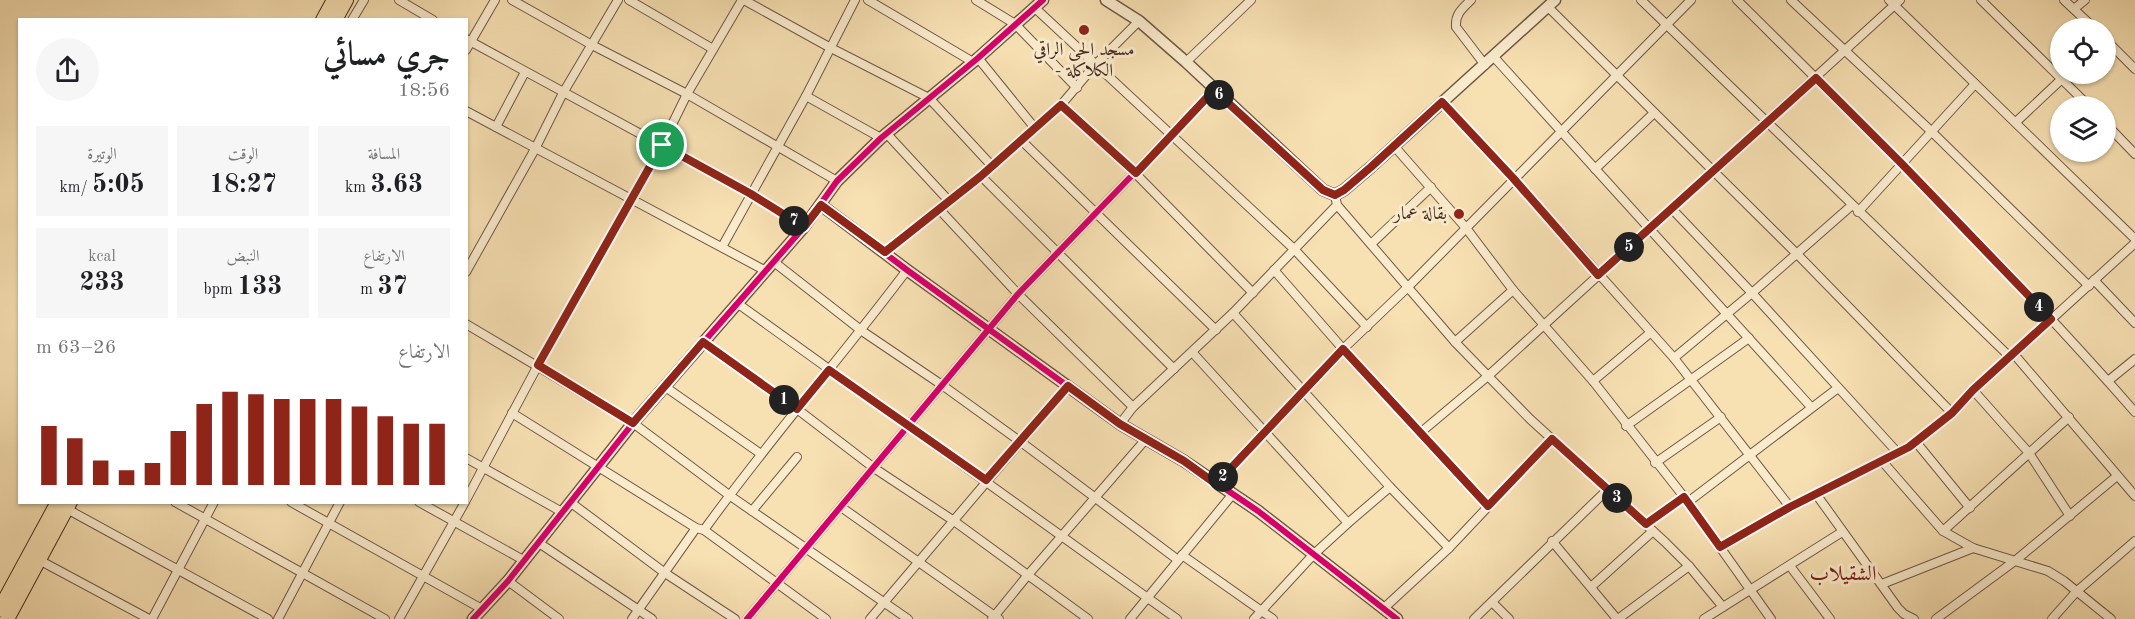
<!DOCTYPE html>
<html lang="ar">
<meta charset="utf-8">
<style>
body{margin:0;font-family:"Old Standard TT",Amiri,serif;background:#f6f6f6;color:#202124;direction:rtl;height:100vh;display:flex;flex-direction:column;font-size:22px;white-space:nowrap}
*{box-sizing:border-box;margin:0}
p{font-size:20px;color:#757577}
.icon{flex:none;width:33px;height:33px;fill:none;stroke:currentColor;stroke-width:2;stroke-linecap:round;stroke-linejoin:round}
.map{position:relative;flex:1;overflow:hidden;direction:ltr}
.sheet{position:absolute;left:18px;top:18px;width:450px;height:486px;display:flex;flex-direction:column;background:#fff;border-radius:0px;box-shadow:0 2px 4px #0004;direction:rtl}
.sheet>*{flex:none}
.controls{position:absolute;left:2050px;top:18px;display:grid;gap:12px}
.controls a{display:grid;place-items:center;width:66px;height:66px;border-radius:50%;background:#fff;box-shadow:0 2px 4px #0004;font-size:30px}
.pin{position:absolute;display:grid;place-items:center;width:51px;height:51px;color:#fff;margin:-26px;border:3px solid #fff;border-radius:50%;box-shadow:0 2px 6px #0007}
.km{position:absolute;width:30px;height:30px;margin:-15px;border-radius:50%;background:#222;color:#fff;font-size:16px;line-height:30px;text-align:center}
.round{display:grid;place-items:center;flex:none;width:63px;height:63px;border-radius:32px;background:#f6f6f6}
.head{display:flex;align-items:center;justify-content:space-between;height:102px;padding:0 18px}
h1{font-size:33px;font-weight:600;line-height:45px}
.figures{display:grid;grid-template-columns:repeat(3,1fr);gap:9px;height:102px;padding:6px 18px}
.figures div{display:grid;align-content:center;border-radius:0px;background:#f6f6f6;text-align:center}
.figures b{font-size:26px;font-weight:600}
.figures small{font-size:16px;font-weight:400}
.figures p{font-size:16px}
.chart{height:168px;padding:12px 18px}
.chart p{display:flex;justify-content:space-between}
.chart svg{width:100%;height:108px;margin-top:6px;stroke:#8f2418;stroke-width:6}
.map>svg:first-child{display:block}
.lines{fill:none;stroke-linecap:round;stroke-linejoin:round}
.minor-casing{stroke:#705845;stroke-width:10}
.tertiary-casing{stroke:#705845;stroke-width:13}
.primary-casing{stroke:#432a21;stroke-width:16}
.minor{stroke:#faebcd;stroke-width:8}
.tertiary{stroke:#faebcd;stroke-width:10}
.primary{stroke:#f7e0b2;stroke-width:14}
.cycleway-casing{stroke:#faebcd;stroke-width:10}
.cycleway{stroke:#d6006c;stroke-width:6}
.route-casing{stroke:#fff;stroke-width:12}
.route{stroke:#8f2418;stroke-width:8}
.poi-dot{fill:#8f2418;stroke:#faebcd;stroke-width:2}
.labels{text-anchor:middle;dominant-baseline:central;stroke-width:6;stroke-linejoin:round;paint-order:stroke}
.poi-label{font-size:18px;fill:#432a21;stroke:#faebcd}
.quarter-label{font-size:21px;fill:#7a1f14;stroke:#faebcd}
</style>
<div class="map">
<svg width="2135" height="619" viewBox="0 0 2135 619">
<rect width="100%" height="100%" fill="#f7e0b2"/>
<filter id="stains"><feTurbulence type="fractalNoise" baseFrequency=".00333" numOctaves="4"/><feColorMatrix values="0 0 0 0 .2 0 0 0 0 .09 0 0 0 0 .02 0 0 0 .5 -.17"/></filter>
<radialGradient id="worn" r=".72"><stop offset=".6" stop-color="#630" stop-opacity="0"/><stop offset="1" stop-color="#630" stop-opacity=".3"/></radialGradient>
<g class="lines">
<defs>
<g id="minor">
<path d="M399,0l34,20"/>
<path d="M512,0l80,45 95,49 150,87"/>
<path d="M629,0l84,49"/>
<path d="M744,0l85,47 100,51 63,68"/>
<path d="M868,0l105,62"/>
<path d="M976,0l39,24 62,64"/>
<path d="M1471,0c-9,9 -16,14 -15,27l29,38"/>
<path d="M1641,0l369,357 125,-114"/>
<path d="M1737,0c135,134 272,268 398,412"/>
<path d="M1791,0l141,132 157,154"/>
<path d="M1889,0l246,239"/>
<path d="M1981,0l108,106"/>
<path d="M2064,0l30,28"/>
<path d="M1548,7l249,247 155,159"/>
<path d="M1035,8l259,241 73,78"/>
<path d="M2074,9l11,-9"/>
<path d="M352,20l12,-20"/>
<path d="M466,39l285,155 53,33"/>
<path d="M2106,40l29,29"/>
<path d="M466,50l29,-50"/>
<path d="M1493,56l318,351"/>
<path d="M978,58l56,69"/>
<path d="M1186,62l65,-62"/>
<path d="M806,96l75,42"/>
<path d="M1442,102l71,76 161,180 116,149"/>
<path d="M1061,105l74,68 118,120"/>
<path d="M466,111l300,160"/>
<path d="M2016,122l51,-48"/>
<path d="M2106,124l29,30"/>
<path d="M496,127l29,-55"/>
<path d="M887,134l62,67"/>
<path d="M1021,140l195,190"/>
<path d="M1394,146l72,82 47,62 80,91 95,121 83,117"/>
<path d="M1595,169l59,-56"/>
<path d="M981,176l193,193"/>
<path d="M1335,195l2,10 118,137 33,34 42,43 135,123 24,24 34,41"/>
<path d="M939,209l79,85 115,113"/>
<path d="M1672,209l80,84 146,160"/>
<path d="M1858,212l117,-128"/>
<path d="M1371,244l60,-57"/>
<path d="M722,247l84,-151 49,-96"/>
<path d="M885,252l96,-76 80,-71 34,-40 44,-44"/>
<path d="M774,262l88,69 80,54 79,57 157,118"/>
<path d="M1274,270l69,79 145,157"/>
<path d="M466,272l69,-123 28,-56 55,-93"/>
<path d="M2094,280l41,43"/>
<path d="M737,303l440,316"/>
<path d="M1233,313l157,174 59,61"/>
<path d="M466,324l167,99 96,72 179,124"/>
<path d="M703,342l94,67 77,59 80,53 134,98"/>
<path d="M1455,342l58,-52"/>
<path d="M1192,352l156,171 -35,32 -59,64"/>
<path d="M2013,353l122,143"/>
<path d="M1674,358l78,-65 99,-87"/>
<path d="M1593,381l57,-48"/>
<path d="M2108,381l27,-22"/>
<path d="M664,386l97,68"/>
<path d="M1973,390l56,63 41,63"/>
<path d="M512,413l184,115 8,2 122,89"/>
<path d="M1120,424l13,-17 100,-94 104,-108"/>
<path d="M1626,426l123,-88"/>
<path d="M1420,433l68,-57 412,-376"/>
<path d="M1916,442l54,66"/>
<path d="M466,458l96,54"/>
<path d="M1882,461l61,70 30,17 75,23 16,10 47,38"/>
<path d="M1655,463l66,-46"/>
<path d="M1216,484l127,-135 65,-62 283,-287"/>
<path d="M1816,494l82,114 6,6 10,5"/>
<path d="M466,500l72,-135 124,-220 25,-51 55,-94"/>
<path d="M175,502l210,117"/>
<path d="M291,502l191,107"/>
<path d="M419,502l106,59"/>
<path d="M570,502l95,71 70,46"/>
<path d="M1688,502l150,-114"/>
<path d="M841,507l158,112"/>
<path d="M67,509l201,110"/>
<path d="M752,511l45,-54"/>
<path d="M1348,523l42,-36"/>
<path d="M1646,524l38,-27"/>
<path d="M704,530c64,-89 137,-172 203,-260"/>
<path d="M1943,531l126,-114"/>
<path d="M1552,541l65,78"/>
<path d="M539,543l113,76"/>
<path d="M1720,547l70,-40 119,-60 43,-34 21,-23 37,-33"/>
<path d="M1182,555l91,64"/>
<path d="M39,560l110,59"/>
<path d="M1790,566l40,53"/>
<path d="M508,581l51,38"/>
<path d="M1882,584l91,-36"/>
<path d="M1591,587l62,-56"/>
<path d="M1492,602l17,17"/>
<path d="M1383,609l66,-61 103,-109"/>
<path d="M152,619l62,-117"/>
<path d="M278,619l62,-117"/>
<path d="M399,619l66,-117"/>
<path d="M632,619l64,-91"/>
<path d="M747,619l271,-325 196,-204"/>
<path d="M870,619l198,-233"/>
<path d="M992,619l35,-43 119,-137"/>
<path d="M1130,619l102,-124"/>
<path d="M1474,619l133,-129"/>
<path d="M1618,619l71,-53"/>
<path d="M1704,619l138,-87"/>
<path d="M1936,619l80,-59 101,-84"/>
<path d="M2052,619l24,-27 59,-51"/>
</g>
<g id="tertiary">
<path d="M1106,0l33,21 47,41 137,128 12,5 9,-5 27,-23 184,-167"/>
<path d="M821,205l86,65 213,154 64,37 74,50 139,108"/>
<path d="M473,619l35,-38 125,-158 171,-196 33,-46 44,-43 97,-80 65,-58"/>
</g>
<g id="primary">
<path d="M323,20l11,-20"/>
<path d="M335,20l11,-20"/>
<path d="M0,609l58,-107"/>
<path d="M7,619l63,-117"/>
</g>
</defs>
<!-- minor casing -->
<use href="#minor" class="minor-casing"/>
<!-- tertiary casing -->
<use href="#tertiary" class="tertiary-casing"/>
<!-- primary casing -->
<use href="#primary" class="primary-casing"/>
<!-- minor -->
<use href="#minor" class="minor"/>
<!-- tertiary -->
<use href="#tertiary" class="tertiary"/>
<!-- primary -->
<use href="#primary" class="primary"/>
<defs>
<g id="cycleway">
<path d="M821,205l86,65 213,154 64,37 74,50 139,108"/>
<path d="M473,619l35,-38 125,-158 171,-196 33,-46 44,-43 97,-80 65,-58"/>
<path d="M747,619l271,-325 196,-204"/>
</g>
</defs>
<!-- cycleway casing -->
<use href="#cycleway" class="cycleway-casing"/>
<!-- cycleway -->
<use href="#cycleway" class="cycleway"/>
</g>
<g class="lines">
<defs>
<path id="route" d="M1816,78l86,86 149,155 -78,71 -21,23 -43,34 -119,60 -70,40 -36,-50 -38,27 -94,-85 -64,67 -145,-157 -127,135 -32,-23 -64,-37 -52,-38 -82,94 -157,-110 -32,39 -94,-67 -70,81 -95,-58 124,-220 89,49 53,33 17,-22 64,47 96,-76 80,-71 75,68 78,-83 109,100 12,5 9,-5 27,-23 71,-65 71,76 85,97z"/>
</defs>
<!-- route casing -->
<use href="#route" class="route-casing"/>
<!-- route -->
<use href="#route" class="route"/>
</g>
<!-- markers -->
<g class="poi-dot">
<circle cx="1084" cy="30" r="6"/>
<circle cx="1459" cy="214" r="6"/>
</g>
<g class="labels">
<!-- poi labels -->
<g class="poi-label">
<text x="1084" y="50">مسجد الحي الراقي<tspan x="1084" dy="21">- الكلاكلة</tspan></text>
<text x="1447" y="214" text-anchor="end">بقالة عمار</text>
</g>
<!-- quarter labels -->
<g class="quarter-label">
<text x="1843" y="574">الشقيلاب</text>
</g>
</g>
<rect width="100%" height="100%" filter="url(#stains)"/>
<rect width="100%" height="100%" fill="url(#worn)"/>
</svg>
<div class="controls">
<a><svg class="icon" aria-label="locate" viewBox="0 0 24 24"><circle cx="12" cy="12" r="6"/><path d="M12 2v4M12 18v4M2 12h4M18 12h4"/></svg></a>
<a><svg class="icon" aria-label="layers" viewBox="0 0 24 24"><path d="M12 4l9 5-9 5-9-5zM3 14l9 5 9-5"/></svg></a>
</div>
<div class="pin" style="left:662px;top:145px;background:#1e9e55"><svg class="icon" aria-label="arrive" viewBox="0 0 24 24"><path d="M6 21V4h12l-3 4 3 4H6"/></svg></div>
<b class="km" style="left:784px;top:400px">1</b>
<b class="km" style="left:1223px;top:477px">2</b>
<b class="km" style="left:1617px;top:498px">3</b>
<b class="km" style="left:2039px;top:307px">4</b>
<b class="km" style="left:1629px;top:247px">5</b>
<b class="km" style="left:1219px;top:95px">6</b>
<b class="km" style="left:794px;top:221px">7</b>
<section class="sheet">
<div class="head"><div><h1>جري مسائي</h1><p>18:56</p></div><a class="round"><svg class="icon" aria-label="share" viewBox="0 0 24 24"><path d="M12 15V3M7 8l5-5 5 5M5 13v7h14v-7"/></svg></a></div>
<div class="figures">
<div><p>المسافة</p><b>3.63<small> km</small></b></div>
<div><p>الوقت</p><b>18:27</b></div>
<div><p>الوتيرة</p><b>5:05<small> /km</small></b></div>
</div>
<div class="figures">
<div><p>الارتفاع</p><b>37<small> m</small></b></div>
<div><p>النبض</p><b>133<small> bpm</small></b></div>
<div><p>kcal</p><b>233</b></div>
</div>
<div class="chart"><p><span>الارتفاع</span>26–63 m</p>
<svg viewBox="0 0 160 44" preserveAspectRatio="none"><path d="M5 44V20M15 44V25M25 44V34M35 44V38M45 44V35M55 44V22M65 44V11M75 44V6M85 44V7M95 44V9M105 44V9M115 44V9M125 44V12M135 44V16M145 44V19M155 44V19"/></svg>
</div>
</section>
</div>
